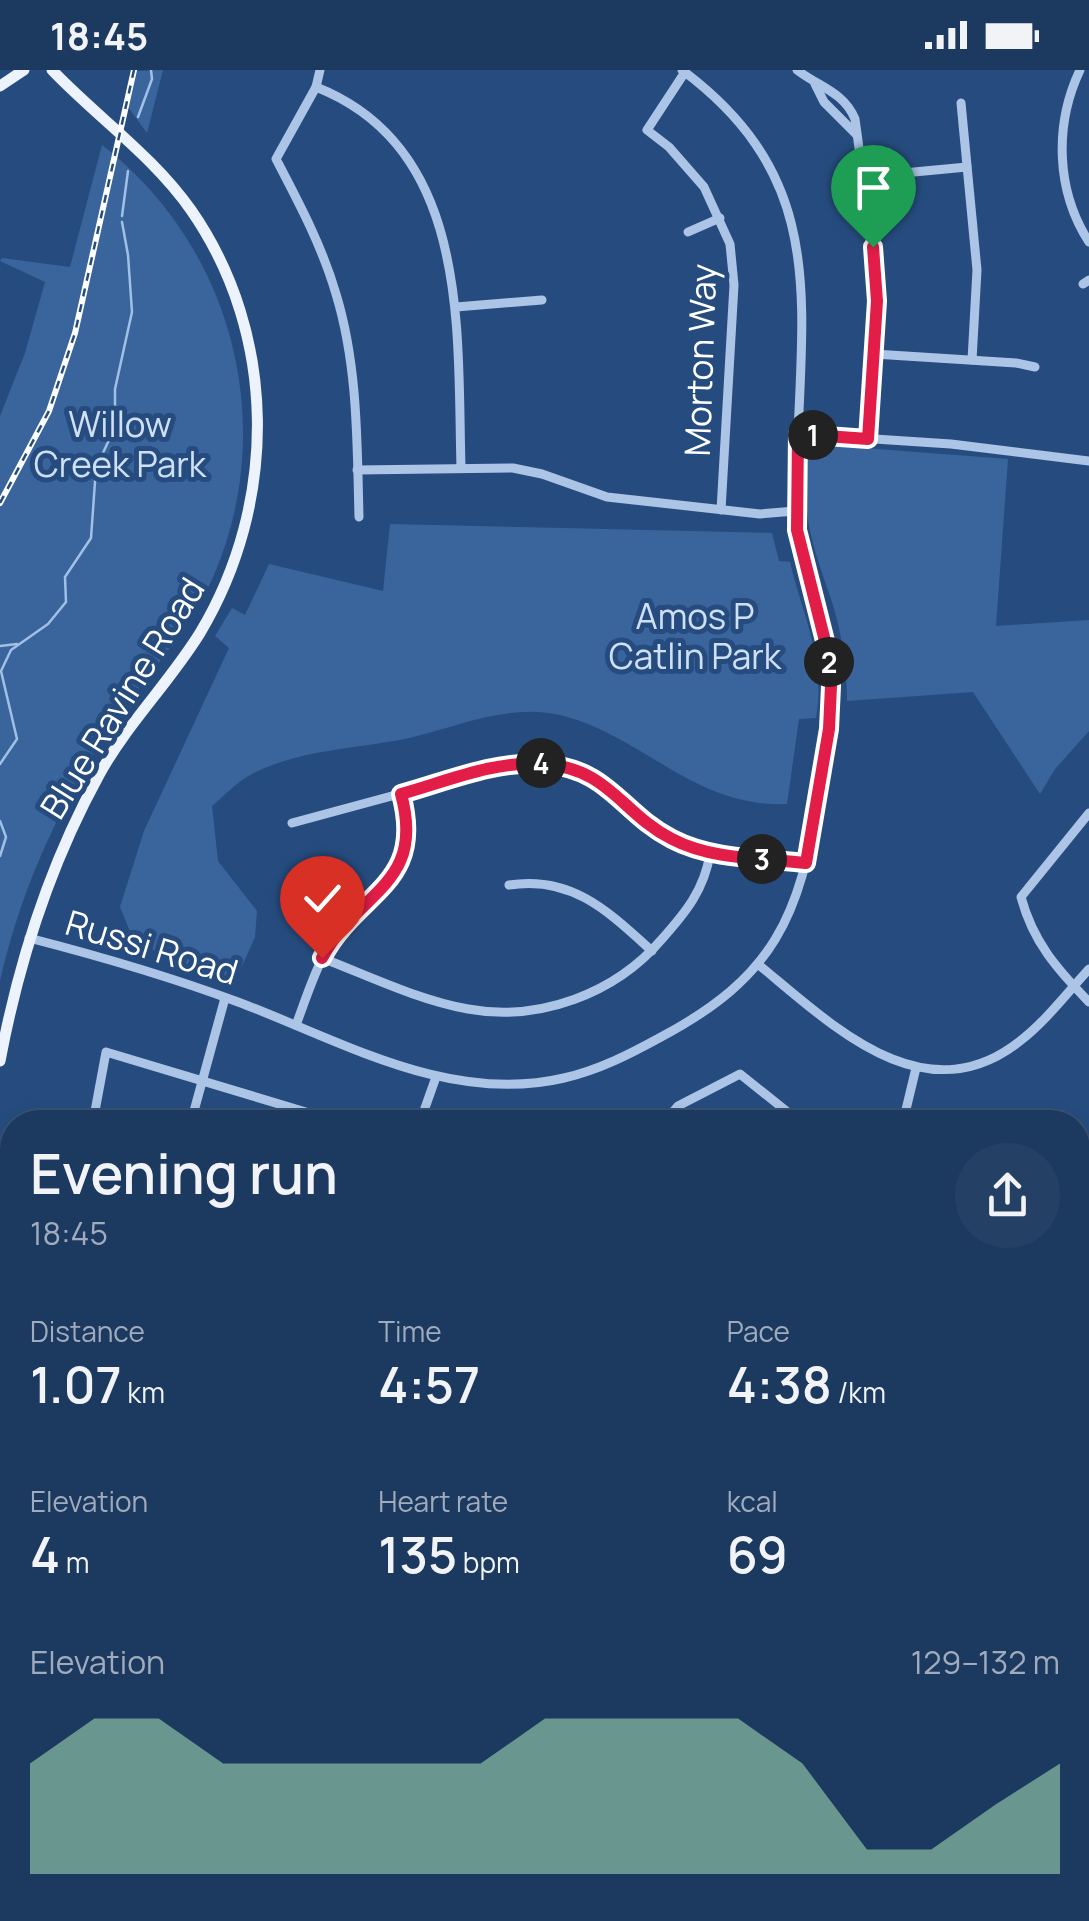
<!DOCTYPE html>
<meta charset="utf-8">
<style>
body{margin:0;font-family:Manrope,sans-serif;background:#254065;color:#f1f3f6;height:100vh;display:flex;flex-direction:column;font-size:38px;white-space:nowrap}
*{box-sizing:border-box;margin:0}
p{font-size:32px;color:#a0acbd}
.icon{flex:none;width:55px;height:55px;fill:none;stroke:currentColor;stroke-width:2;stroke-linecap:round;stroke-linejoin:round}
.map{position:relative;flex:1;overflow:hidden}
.sheet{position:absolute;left:0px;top:1040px;width:1090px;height:812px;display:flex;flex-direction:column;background:#1c395f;border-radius:40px 40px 0 0;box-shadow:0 5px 15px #0003,0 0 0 2px #3a5374}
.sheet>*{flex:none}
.pin{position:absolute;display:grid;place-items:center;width:85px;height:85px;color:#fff;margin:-102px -42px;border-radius:50% 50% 50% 0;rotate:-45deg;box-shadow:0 0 10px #0007}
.pin .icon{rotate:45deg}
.km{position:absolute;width:50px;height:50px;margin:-25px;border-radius:50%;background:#222;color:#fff;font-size:28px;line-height:50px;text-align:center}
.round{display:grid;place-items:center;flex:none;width:105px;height:105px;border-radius:52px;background:#254065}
.overview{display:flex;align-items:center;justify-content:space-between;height:170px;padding:0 30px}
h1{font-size:55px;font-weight:600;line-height:75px}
.figures{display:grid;grid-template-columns:repeat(3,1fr);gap:15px;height:170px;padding:10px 30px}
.figures div{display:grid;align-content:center}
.figures b{font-size:50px;font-weight:600}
.figures small{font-size:28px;font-weight:400}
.figures p{font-size:28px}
.chart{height:280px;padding:20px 30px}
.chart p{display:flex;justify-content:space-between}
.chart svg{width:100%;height:180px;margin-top:10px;fill:#8abfa5;opacity:.7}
.status{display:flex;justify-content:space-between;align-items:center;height:70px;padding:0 50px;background:#1c395f;direction:ltr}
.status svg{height:28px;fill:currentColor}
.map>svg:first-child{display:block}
.green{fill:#3a659c}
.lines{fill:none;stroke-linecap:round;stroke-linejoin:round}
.stream{stroke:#a1c0e6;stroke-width:2.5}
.minor{stroke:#acc5e6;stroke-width:9}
.major{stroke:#edf3fd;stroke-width:11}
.rail-casing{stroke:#fff;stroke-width:6}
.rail{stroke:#264c7f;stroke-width:2.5;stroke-dasharray:8;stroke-linecap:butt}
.route-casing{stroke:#fff;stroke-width:20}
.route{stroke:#e11d48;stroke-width:12}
.labels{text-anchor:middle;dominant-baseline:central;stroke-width:10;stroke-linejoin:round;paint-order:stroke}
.street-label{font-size:35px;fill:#fff;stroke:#264c7f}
.park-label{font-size:35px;fill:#cfe0f5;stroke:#264c7f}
</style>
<div class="status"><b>18:45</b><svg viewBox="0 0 49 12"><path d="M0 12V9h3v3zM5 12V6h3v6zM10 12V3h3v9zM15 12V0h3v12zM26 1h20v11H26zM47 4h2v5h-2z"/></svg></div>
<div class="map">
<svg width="1089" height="1851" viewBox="0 0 1089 1851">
<rect width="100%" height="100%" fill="#264c7f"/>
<!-- green -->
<g class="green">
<path d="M163,0l-16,63 -19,-26 8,-36z"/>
<path d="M102,75c130,101 177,278 112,430 -24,54 -64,96 -97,144 -55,79 -96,169 -117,262v-565l25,-63 20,-71 -45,-21 2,-3 68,9z"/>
<path d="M824,375l184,14 -12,167 93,-6v111l-34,38 -15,25 -67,-102 -126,9c0,-34 -5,-67 -15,-99 -15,-44 -29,-80 -27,-127 1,-12 0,-20 8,-29z"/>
<path d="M390,454l382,9 7,28 11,1c13,56 36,96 26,156l-17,1 -12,85c-92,4 -143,-67 -223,-88 -54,-14 -103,10 -155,22 -52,11 -107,11 -155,35 -15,7 -29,22 -42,33l6,55 39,50 -2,26 -20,45 -17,-10 -52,-11 -37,-32 -9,-22 24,-76 85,-183 -14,-12 17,-28 13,7 24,-51 114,27z"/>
<path d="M1078,1284h11v112l-11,-1z"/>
<path d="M422,1840h85l6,11h-85z"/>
</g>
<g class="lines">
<!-- stream -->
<g class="stream">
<path d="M138,47l14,-38 -1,-9"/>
<path d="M122,146l6,-45"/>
<path d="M0,576l17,-2"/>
<path d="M0,694l17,-25 -16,-68 10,-21 37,-26 18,-22 -1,-25 26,-39 5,-70 19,-41v-38l17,-77 -4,-57 -6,-33"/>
<path d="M0,751l6,16 -6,19"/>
</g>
<!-- minor -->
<g class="minor">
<path d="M320,0l-4,17 -40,72c23,44 46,87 60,135 22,72 21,148 23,223"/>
<path d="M797,0c22,17 47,22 58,49l21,152 -8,168"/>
<path d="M1080,0c-26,55 -24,121 9,172"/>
<path d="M685,2l-38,58 22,17 35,40 26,57 4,41 -13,225"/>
<path d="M815,14l9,18 32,32"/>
<path d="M316,17c155,61 141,244 145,380"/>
<path d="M961,33l16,167 -5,90"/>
<path d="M861,107l106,-10"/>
<path d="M688,162l32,-14"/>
<path d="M1083,214l6,-4"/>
<path d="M456,237l86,-7"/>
<path d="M874,284l142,9 19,4"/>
<path d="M798,364l153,10 138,17"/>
<path d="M357,400l156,-2 29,6 65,23 153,17 35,-3"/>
<path d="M1089,743l-68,84c12,45 36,72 68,105"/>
<path d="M292,753c44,-12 89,-24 133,-36 45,-12 94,-32 141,-19 43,11 64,46 100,68 41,25 94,22 141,27"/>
<path d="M509,815c63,-10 100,27 143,66"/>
<path d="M29,868c70,18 142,39 209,64 104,39 211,103 326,76 35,-8 66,-24 97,-41 113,-60 139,-120 158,-243 7,-43 15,-86 10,-130 -5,-52 -32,-100 -34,-153 -2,-27 2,-53 3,-79 7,-152 19,-261 -116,-362"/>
<path d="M322,888c47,18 96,42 146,51 71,13 147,-15 194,-70 24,-27 42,-49 48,-85"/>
<path d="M759,895c73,60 165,152 261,76 26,-20 47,-48 69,-72"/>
<path d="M296,955c12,-32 22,-65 42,-93 11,-16 25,-26 39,-38 32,-26 34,-63 24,-101"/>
<path d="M93,1052l13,-70 233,70"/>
<path d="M191,1052l34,-124"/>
<path d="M420,1052l16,-45"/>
<path d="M542,1052h1"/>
<path d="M667,1052l-1,-2 12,-14 62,-32 60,48"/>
<path d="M903,1052l13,-54"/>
<path d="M0,1705l12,-29"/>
<path d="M0,1786l12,10"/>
<path d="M61,1840l11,11"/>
<path d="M207,1840l4,11"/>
<path d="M720,1840l1,11"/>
<path d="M331,1851v-11"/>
</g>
<!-- major -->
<g class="major">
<path d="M0,16l24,-16"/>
<path d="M0,991c19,-101 49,-195 99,-286 28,-51 70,-92 101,-142 78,-130 78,-298 -9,-423 -39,-55 -93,-92 -139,-140"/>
<path d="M1078,1170l11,-15"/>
<path d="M1078,1210l11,-20"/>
<path d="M1078,1420h11"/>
<path d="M0,1435l12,6"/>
<path d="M1078,1435h11"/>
<path d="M0,1450l12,6"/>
<path d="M1078,1465l11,-1"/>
<path d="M974,1851l4,-11"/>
<path d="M995,1851l3,-11"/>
</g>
<defs>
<path id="rail" d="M0,433l49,-92 26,-78 59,-263"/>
</defs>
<!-- rail casing -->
<use href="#rail" class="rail-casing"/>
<!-- rail -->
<use href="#rail" class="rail"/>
</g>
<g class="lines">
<defs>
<path id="route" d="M322,888c36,-68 104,-72 79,-164 44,-12 95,-34 142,-30 66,4 78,49 129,75 40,21 90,19 134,24l23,-134 2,-43 -5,-41 -29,-115 1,-96 70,5 9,-138 -4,-54"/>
</defs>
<!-- route casing -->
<use href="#route" class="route-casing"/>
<!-- route -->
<use href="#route" class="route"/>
</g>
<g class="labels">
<!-- street labels -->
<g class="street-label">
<text transform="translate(700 290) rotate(-88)">Morton Way</text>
<text transform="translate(122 628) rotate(-58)">Blue Ravine Road</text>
<text transform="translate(152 877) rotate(17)">Russi Road</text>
</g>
<!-- park labels -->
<g class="park-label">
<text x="120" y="354">Willow<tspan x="120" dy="40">Creek Park</tspan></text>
<text x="695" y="546">Amos P<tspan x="695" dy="40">Catlin Park</tspan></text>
</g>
</g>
</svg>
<div class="pin" style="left:873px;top:177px;background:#1e9e55"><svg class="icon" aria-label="arrive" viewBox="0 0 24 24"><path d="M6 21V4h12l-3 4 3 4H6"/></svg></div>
<div class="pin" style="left:322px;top:888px;background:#d93025"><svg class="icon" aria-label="check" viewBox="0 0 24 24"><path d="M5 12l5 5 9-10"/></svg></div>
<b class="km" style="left:813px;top:365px">1</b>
<b class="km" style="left:829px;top:592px">2</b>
<b class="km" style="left:762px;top:789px">3</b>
<b class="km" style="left:541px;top:693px">4</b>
<section class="sheet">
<div class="overview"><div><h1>Evening run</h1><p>18:45</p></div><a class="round"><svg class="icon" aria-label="share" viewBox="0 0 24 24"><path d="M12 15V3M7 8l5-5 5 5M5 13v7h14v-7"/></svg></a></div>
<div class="figures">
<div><p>Distance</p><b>1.07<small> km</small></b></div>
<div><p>Time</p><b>4:57</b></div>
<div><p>Pace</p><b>4:38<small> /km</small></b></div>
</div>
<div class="figures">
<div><p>Elevation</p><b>4<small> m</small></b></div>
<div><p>Heart rate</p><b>135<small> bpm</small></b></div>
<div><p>kcal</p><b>69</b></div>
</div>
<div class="chart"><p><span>Elevation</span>129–132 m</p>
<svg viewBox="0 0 160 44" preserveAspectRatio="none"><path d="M0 44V17L10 6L20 6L30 17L40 17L50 17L60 17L70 17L80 6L90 6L100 6L110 6L120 17L130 38L140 38L150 27L160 17V44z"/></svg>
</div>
</section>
</div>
